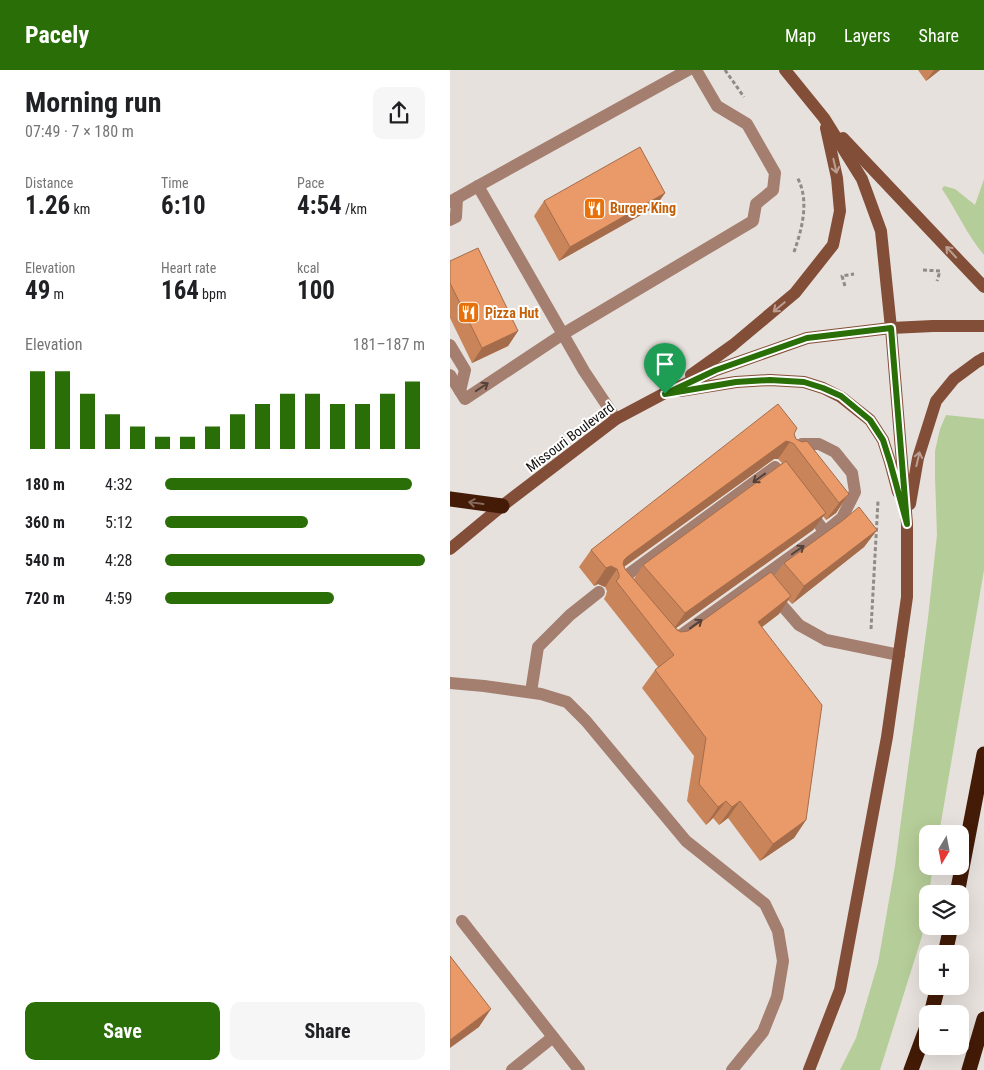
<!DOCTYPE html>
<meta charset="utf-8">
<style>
body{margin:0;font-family:"Roboto Condensed",sans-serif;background:#f6f6f6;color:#202124;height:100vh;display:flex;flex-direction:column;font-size:19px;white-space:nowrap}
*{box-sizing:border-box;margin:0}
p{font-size:16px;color:#757577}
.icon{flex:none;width:28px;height:28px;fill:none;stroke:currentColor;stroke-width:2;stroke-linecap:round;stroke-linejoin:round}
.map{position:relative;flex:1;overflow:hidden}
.drawer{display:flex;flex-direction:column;background:#fff;width:450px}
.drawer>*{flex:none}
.needle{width:32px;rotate:190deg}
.tools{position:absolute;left:469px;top:755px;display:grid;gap:10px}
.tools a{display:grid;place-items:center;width:50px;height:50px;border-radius:10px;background:#fff;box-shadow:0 5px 20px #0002;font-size:25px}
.pin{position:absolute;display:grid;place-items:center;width:42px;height:42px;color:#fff;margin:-51px -21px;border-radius:50% 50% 50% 0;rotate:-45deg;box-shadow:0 0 5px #0007}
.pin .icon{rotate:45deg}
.round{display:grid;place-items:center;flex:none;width:52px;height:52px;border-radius:10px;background:#f6f6f6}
.overview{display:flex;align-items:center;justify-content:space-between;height:85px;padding:0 25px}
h1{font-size:28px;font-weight:700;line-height:38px}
.figures{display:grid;grid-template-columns:repeat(3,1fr);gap:8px;height:85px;padding:5px 25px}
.figures div{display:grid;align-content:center}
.figures b{font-size:25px;font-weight:700}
.figures small{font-size:14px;font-weight:400}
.figures p{font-size:14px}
.chart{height:140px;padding:10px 25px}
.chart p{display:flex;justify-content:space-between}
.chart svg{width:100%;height:90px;margin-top:5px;stroke:#2a6e08;stroke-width:6}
.primary-button{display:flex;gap:10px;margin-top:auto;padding:10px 25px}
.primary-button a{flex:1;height:58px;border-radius:10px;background:#2a6e08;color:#fff;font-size:20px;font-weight:700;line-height:58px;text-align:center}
.primary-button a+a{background:#f6f6f6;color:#202124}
ul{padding:0 25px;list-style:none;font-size:16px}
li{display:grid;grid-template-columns:80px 60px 1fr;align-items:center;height:38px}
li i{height:12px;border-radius:6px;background:#2a6e08}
header{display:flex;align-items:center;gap:30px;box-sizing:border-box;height:70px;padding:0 25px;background:#2a6e08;color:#fff}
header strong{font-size:24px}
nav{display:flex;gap:28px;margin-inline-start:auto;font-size:18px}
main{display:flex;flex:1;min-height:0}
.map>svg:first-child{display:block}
.green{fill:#b5cd98}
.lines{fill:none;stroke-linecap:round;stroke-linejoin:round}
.path{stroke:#8f8b88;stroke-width:3;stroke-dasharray:4 2.5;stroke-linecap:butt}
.lane{stroke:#a47e6f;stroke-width:12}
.secondary{stroke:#834e38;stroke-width:12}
.highway{stroke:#431b07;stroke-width:15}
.wall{fill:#c9845a;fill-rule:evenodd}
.shaded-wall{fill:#a46c4a}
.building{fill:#ea9a69;stroke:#a46c4a}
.oneway{stroke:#bb9e92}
.oneway2{stroke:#54423a}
.oneway3{stroke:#856b5e}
.route-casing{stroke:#fff;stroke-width:10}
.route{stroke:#2a6e08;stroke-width:6}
.labels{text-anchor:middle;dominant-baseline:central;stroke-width:4;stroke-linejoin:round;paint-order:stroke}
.food-label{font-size:14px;font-weight:bold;fill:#c56008;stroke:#fff;text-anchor:start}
.street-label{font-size:14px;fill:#13110f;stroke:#fff}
</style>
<header>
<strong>Pacely</strong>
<nav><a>Map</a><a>Layers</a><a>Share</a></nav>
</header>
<main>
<section class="drawer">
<div class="overview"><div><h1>Morning run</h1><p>07:49 · 7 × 180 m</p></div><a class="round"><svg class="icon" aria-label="share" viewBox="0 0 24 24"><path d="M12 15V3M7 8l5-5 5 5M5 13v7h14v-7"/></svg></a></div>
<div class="figures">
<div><p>Distance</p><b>1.26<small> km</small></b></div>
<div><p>Time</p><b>6:10</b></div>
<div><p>Pace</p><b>4:54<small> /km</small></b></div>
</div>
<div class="figures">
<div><p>Elevation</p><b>49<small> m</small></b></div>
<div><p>Heart rate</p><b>164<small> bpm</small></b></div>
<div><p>kcal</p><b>100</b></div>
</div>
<div class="chart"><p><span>Elevation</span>181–187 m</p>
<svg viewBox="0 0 160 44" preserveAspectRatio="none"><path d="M5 44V6M15 44V6M25 44V17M35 44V27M45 44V33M55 44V38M65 44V38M75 44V33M85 44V27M95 44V22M105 44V17M115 44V17M125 44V22M135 44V22M145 44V17M155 44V11"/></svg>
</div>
<ul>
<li><b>180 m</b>4:32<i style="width:95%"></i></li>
<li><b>360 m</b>5:12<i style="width:55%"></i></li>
<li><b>540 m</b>4:28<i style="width:100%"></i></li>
<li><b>720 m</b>4:59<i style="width:65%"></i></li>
</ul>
<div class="primary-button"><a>Save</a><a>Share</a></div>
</section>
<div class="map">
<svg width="534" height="1000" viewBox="0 0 534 1000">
<rect width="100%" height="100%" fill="#e7e1dd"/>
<!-- green -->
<g class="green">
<path d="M534,109v76c-17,-20 -27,-44 -42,-66l2,-3 11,3 20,16z"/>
<path d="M496,345l38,4v151l-45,264h-11v32h5l-4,28h-1l-6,42 -42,134h-40l16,-32 22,-75 17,-97 33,-248 9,-83 -2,-58v-26l5,-22z"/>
</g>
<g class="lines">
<!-- path -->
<g class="path">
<path d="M275,0l19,27"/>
<path d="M344,182c8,-23 16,-52 3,-75"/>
<path d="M473,200l17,1 -3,10"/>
<path d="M395,216l-3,-10 12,-2"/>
<path d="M421,559l7,-128"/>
</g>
<!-- lane -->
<g class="lane">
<path d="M0,132l28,-16"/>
<path d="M0,150l6,-3 1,-19"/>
<path d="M0,275l15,25 -5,21"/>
<path d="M0,305l15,24 98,-65 190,-113 3,-17 17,-14 2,-17 -28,-49 -30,-18 -21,-36"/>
<path d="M166,349l-32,-48 -106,-185 210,-116"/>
<path d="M358,440l17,22"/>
<path d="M171,513l-2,-2 156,-114 10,13"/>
<path d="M323,525l26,30 27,15 73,15"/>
<path d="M223,571l152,-109 17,-14 13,-26 -3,-19 -17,-21 -16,-8h-17l-7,5"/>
<path d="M0,613l34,3 57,8 26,8 19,19 100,120 79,63 13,27 5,30 -6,36 -14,35 -31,38"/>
<path d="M81,622l7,-45 32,-32 29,-23"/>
<path d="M12,851l117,149"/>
<path d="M62,1000l41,-33"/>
</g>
<!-- secondary -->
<g class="secondary">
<path d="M335,0l39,48 38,61 19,52 10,97 16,196v73l-20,140 -47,253 -31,80"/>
<path d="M393,68l141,149"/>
<path d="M241,305l42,-30 62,-52 38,-48 7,-34 -3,-33 -11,-50"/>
<path d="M230,321l56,-9 34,-2 34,2 19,6 18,9 29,23 13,20 7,22 8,30"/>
<path d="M460,434l8,-46 18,-57 18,-22 23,-17 7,-4"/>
<path d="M0,479l52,-43 114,-87 49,-26 51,-23 91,-32 84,-10 42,-2h51"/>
</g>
<!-- highway -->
<g class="highway">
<path d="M0,429l52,7"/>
<path d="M507,824l27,-140"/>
<path d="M495,884l6,-28"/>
<path d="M481,944l7,-28"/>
<path d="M461,1000l17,-46"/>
<path d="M519,1000l15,-51"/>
</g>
</g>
<!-- wall -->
<g class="wall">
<path d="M468,0h22l-14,11z"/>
<path d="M215,123l-10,14 -96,54 -25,-45 10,-15z"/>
<path d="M0,191l68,70 -10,15 -36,17 -22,-45z"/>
<path d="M344,364l2,5 53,55 -13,19 -10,7 -3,-4 -10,14 -137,98 5,4 7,-1 86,-55 10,-13 93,-33 -13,17 -72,57 -4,-4 -9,14 -17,13 44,193 -12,18 -34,23 -32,-43 -9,7 -6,-7 -7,7 -19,-24 7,-45 -52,-68 13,-18 3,-3 -54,-68 2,-4 1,-4 -2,-4 -7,-3 -4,2 -15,-19 12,-17zM324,389h4l4,4 -139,102 -9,14 -9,-10 -1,-2z"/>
</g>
<!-- shaded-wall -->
<g class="shaded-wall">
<path d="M484,0h6l-14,11z"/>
<path d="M215,123l-10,14 -96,54 11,-14z"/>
<path d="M68,261l-10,15 -36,17 10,-15z"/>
<path d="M336,371l4,1 -12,17h-4l-156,112 -1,-2 10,-12z"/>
<path d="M398,425l-12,18 -10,7 13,-17z"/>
<path d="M376,443l-13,17 -141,101 13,-18z"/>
<path d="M427,460l-13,17 -72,57 12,-18z"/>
<path d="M161,496l6,3 -12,18 -7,-3 -4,2 12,-18z"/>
<path d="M341,526l-12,18 -33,25 12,-17z"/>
<path d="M276,731l-13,17 -7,7 12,-18z"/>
<path d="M290,731l-12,17 -9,7 13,-18z"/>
<path d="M356,750l-12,18 -34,23 13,-17z"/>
<path d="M41,939l-12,18 -29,21v-8z"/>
</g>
<!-- building -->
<g class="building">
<path d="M190,77l25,46 -95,54 -26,-46z"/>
<path d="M28,178l40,83 -36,17 -32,-65v-22z"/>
<path d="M328,334l19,24 -3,6 2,5 6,3 5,-1 42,53 -1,1 -9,8 -45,-59 -4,-2 -4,-1 -159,116 -3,3 -1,4 2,5 52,61 4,2 7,-1 83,-59 20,24 -33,26 64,83 -16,115 -33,24 -33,-43 -8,6 -6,-6 -8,6 -19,-23 7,-46 -51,-68 19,-15 -58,-74 3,-3v-4l-2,-5 -6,-3 -5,2 -15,-18z"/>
<path d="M336,391l40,52 -141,100 -42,-48z"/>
<path d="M409,437l18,23 -73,56 -20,-23 58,-42z"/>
<path d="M0,886l41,53 -41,31z"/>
</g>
<!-- one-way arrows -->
<defs><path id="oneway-shaft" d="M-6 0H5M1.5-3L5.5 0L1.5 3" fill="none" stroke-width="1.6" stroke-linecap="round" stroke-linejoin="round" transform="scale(1.25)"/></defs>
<g class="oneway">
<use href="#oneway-shaft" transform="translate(385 96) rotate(77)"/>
<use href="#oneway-shaft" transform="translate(501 182) rotate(-133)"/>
<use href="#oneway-shaft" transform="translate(329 237) rotate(140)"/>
<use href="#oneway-shaft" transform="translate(468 389) rotate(-77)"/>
</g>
<g class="oneway2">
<use href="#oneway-shaft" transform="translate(32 317) rotate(-34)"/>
<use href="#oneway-shaft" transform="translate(309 408) rotate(144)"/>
<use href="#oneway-shaft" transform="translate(348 480) rotate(-35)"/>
<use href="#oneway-shaft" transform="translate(246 554) rotate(-36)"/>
</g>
<use class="oneway3" href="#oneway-shaft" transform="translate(26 433) rotate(-172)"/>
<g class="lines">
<defs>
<path id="route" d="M441,258l16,196 -17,-62 -7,-22 -13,-20 -29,-24 -18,-8 -19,-6 -34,-2 -34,2 -71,12 51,-24 91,-32z"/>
</defs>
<!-- route casing -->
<use href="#route" class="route-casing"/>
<!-- route -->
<use href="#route" class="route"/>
</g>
<!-- icons -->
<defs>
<symbol id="restaurant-square" viewBox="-11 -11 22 22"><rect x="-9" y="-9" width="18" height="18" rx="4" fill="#e8710a" stroke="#fff"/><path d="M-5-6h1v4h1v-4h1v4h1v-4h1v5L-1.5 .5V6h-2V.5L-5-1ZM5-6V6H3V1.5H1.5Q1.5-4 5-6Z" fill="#fff"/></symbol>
</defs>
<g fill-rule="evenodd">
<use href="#restaurant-square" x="132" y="126" width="25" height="25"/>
<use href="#restaurant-square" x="6" y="230" width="25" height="25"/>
</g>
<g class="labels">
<!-- food labels -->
<g class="food-label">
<text x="160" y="138">Burger King</text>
<text x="35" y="243">Pizza Hut</text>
</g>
<!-- street labels -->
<g class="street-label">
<text transform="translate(120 367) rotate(-37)">Missouri Boulevard</text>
</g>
</g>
</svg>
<div class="tools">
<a><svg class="needle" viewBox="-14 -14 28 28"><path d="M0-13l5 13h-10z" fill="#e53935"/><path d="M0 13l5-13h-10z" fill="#757577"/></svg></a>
<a><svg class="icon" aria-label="layers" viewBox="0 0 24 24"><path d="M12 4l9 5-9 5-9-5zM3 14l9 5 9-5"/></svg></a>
<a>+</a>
<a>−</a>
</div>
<div class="pin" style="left:215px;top:324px;background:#1e9e55"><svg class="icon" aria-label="arrive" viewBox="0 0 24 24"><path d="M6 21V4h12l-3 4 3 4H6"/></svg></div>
</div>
</main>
